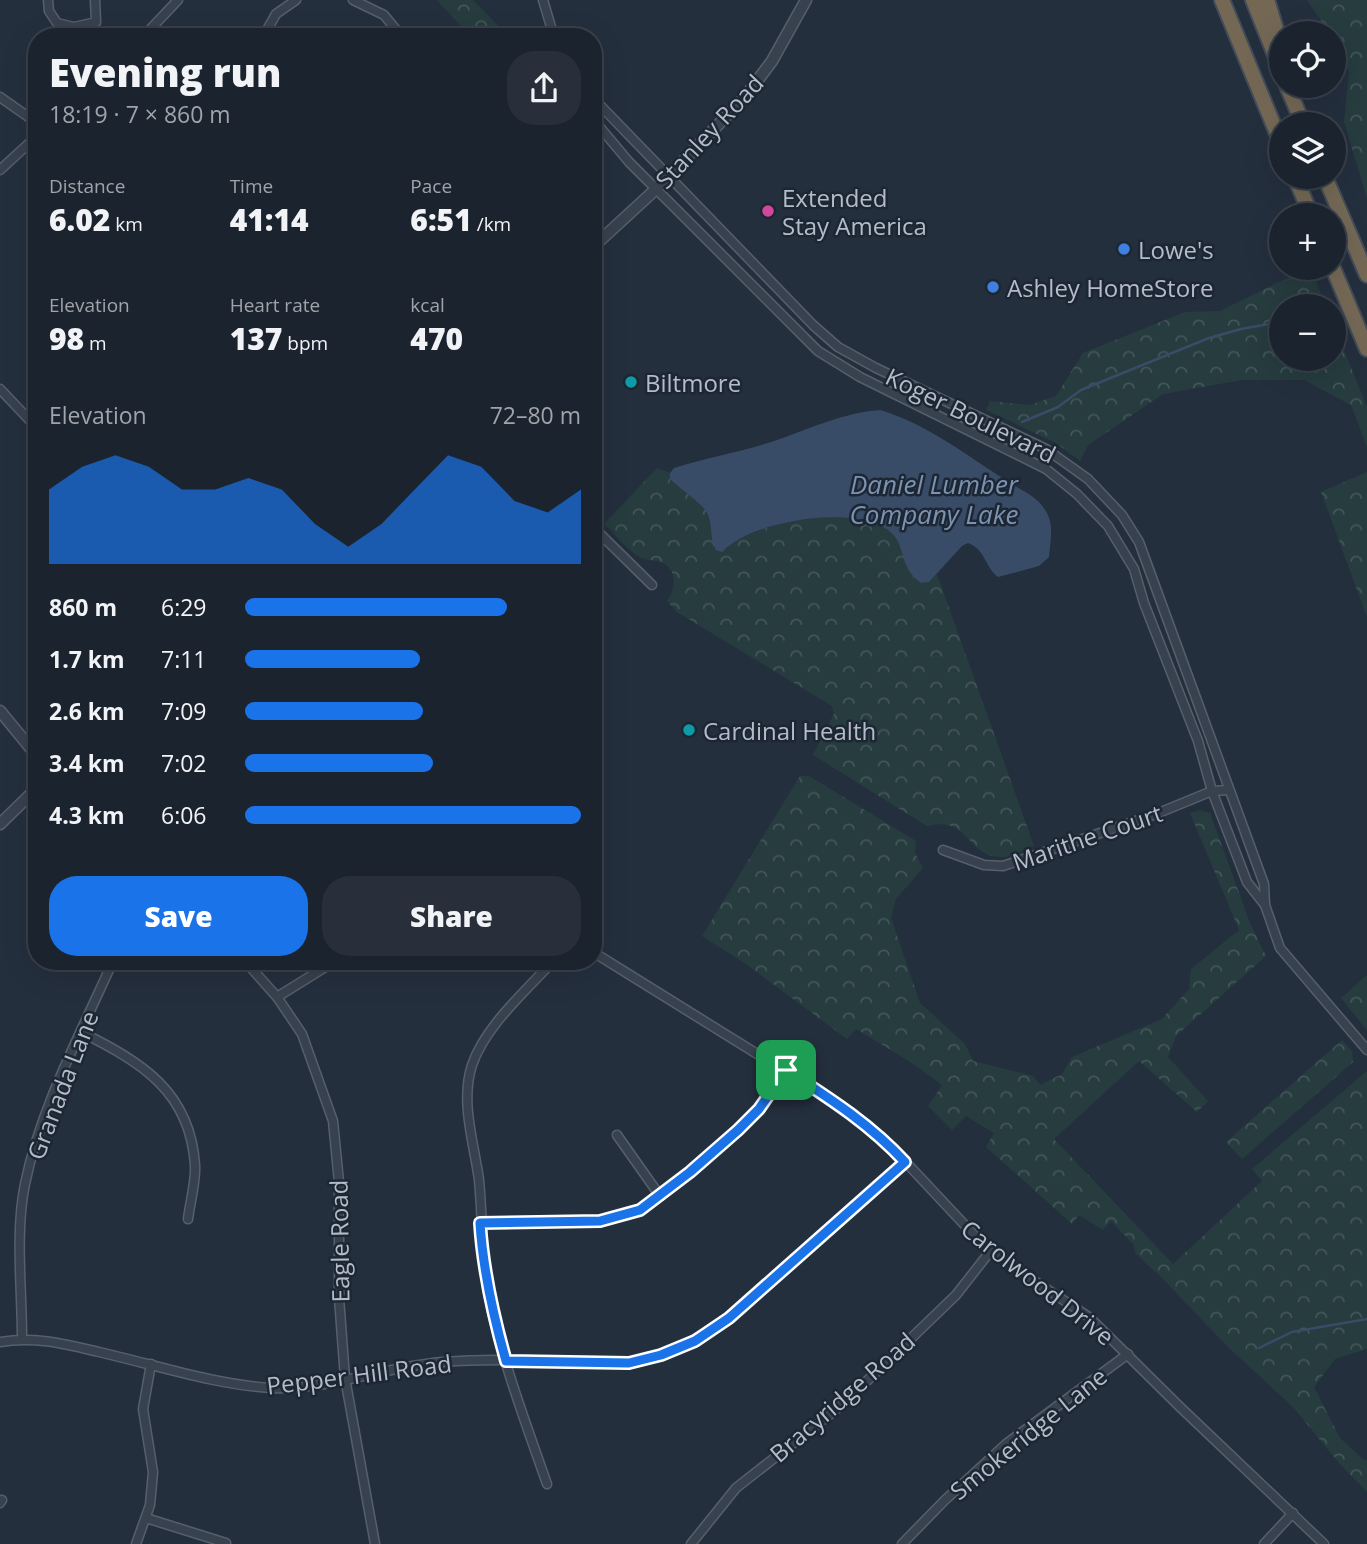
<!DOCTYPE html>
<meta charset="utf-8">
<style>
body{margin:0;font-family:"Open Sans",sans-serif;background:#282f3a;color:#f1f3f6;height:100vh;display:flex;flex-direction:column;font-size:26px;white-space:nowrap}
*{box-sizing:border-box;margin:0}
p{font-size:23px;color:#a0a4aa}
.icon{flex:none;width:38px;height:38px;fill:none;stroke:currentColor;stroke-width:2;stroke-linecap:round;stroke-linejoin:round}
.map{position:relative;flex:1;overflow:hidden}
.panel{position:absolute;left:28px;top:28px;width:574px;height:942px;display:flex;flex-direction:column;background:#1b232e;border-radius:28px;box-shadow:0 7px 28px #0002,0 0 0 2px #39404a}
.panel>*{flex:none}
.tools{position:absolute;left:1269px;top:21px;display:grid;gap:14px}
.tools a{display:grid;place-items:center;width:77px;height:77px;border-radius:50%;background:#1b232e;box-shadow:0 7px 28px #0002,0 0 0 2px #39404a;font-size:35px}
.pin{position:absolute;display:grid;place-items:center;width:60px;height:60px;color:#fff;margin:-30px;border-radius:14px;box-shadow:0 4px 10px #0006}
.round{display:grid;place-items:center;flex:none;width:74px;height:74px;border-radius:28px;background:#282f3a}
.overview{display:flex;align-items:center;justify-content:space-between;height:119px;padding:0 21px}
h1{font-size:38px;font-weight:800;line-height:52px}
.figures{display:grid;grid-template-columns:repeat(3,1fr);gap:10px;height:119px;padding:7px 21px}
.figures div{display:grid;align-content:center}
.figures b{font-size:30px;font-weight:800}
.figures small{font-size:19px;font-weight:400}
.figures p{font-size:19px}
.chart{height:196px;padding:14px 21px}
.chart p{display:flex;justify-content:space-between}
.chart svg{width:100%;height:126px;margin-top:7px;fill:#1a73e8;opacity:.7}
.button{display:flex;gap:14px;margin-top:auto;padding:14px 21px}
.button a{flex:1;height:80px;border-radius:28px;background:#1a73e8;color:#fff;font-size:28px;font-weight:800;line-height:80px;text-align:center}
.button a+a{background:#282f3a;color:#f1f3f6}
ul{padding:0 21px;list-style:none;font-size:23px}
li{display:grid;grid-template-columns:112px 84px 1fr;align-items:center;height:52px}
li i{height:18px;border-radius:9px;background:#1a73e8}
.map>svg:first-child{display:block}
.forest{fill:url(#forest-crowns)}
.water{fill:#394c67}
.lines{fill:none;stroke-linecap:round;stroke-linejoin:round}
.stream{stroke:#394c67;stroke-width:2.5}
.minor-casing{stroke:#565f6c;stroke-width:11}
.tertiary-casing{stroke:#565f6c;stroke-width:13}
.motorway-casing{stroke:#434c59;stroke-width:18}
.minor{stroke:#38414e;stroke-width:8}
.tertiary{stroke:#38414e;stroke-width:10}
.motorway{stroke:#746855;stroke-width:14}
.route-casing{stroke:#fff;stroke-width:14}
.route{stroke:#1a73e8;stroke-width:9}
.hotel-dot{fill:#d1479c;stroke:#1d2633;stroke-width:2.5}
.shop-dot{fill:#3f7fe0;stroke:#1d2633;stroke-width:2.5}
.culture-dot{fill:#0f9aa8;stroke:#1d2633;stroke-width:2.5}
.labels{text-anchor:middle;dominant-baseline:central;stroke-width:5;stroke-linejoin:round;paint-order:stroke}
.street-label{font-size:24px;fill:#b4bcc9;stroke:#1d2633}
.poi-label{font-size:24px;fill:#b4bcc9;stroke:#1d2633;text-anchor:start}
.water-label{font-size:26px;font-style:italic;fill:#7c92b1;stroke:#1d2633}
</style>
<div class="map">
<svg width="1367" height="1544" viewBox="0 0 1367 1544">
<defs>
<pattern id="forest-crowns" width="20" height="18" patternUnits="userSpaceOnUse" patternTransform="scale(1.75)"><rect width="20" height="18" fill="#263c3f"/><path d="M2 6a3 3 0 1 1 6 0M12 15a3 3 0 1 1 6 0" fill="none" stroke="#435659"/></pattern>
</defs>
<rect width="100%" height="100%" fill="#242f3e"/>
<!-- forest -->
<g class="forest">
<path d="M437,0h36l36,37h-27l-14,-3z"/>
<path d="M1307,0h60v198l-23,-76 5,-50 -15,-31v-8h-5z"/>
<path d="M1308,268h2l16,38h-45v53h53v-34l33,82v40l-16,-42 -47,-25h-62l-79,14 -75,51 -8,16 -24,-18 -70,-33 4,-9 40,4 26,-9 27,-43 102,-41 35,-1z"/>
<path d="M657,468l13,5v6c9,9 35,26 38,36 6,17 -1,22 13,37 31,-31 131,-48 167,-22 20,15 11,37 33,53l8,-1 8,-8 97,272c-10,4 -22,11 -33,11 -36,-1 -31,-42 -74,-31l-114,-71 21,-41 -2,-8 -155,-94 -10,-11c10,-14 11,-35 -10,-40 -5,-1 -11,-1 -16,-3 -14,-8 -25,-23 -37,-34z"/>
<path d="M1367,472v145l-46,-125z"/>
<path d="M800,776h9l107,65 -1,12 8,15 -27,31 -5,19 29,85 45,41 8,17 60,15 7,9 22,-11 10,-17 90,-38 27,-30 2,-20 48,-39 -49,-117 10,-3 10,3 40,110 16,33 -90,80 -8,21 40,44 -11,11 -58,-51 -85,78 119,125 89,-83 -10,-12 115,-98v278l-32,10 -21,28 26,51 24,22h3v32l-28,-29 -46,-56 -65,-60 -68,-71 -25,-23 -1,-8 -23,-24 -8,9 -24,-15 -7,9 -86,-77 8,-14 -28,-17 -14,14 -24,-24 14,-21 -30,-22 -56,-34 -9,10 -101,-75 -44,-28z"/>
<path d="M1367,975v55l-26,-32z"/>
<path d="M1342,1040l10,11 1,11 -111,97 -16,-17z"/>
</g>
<!-- water -->
<path class="water" d="M880,410c47,14 86,45 127,71 13,9 30,15 38,29 10,14 5,32 4,47l-10,9 -41,11c-13,-10 -13,-28 -30,-34l-6,3 -33,36 -8,1c-24,-17 -13,-38 -33,-53 -36,-26 -137,-9 -166,22l-6,-2c-7,-12 -3,-26 -9,-37 -4,-9 -28,-25 -37,-34v-6l4,-5c34,-11 72,-17 106,-29 34,-12 63,-26 100,-29z"/>
<g class="lines">
<!-- stream -->
<g class="stream">
<path d="M1022,422l36,-15 23,-17 128,-52 32,-9 40,-7"/>
<path d="M1259,1348l33,-16 75,-13"/>
</g>
<defs>
<g id="minor">
<path d="M48,0l1,11 8,12 17,4 22,-5 -1,-22"/>
<path d="M353,0l31,15 18,22"/>
<path d="M543,0l11,37"/>
<path d="M143,37l35,-37"/>
<path d="M263,37l13,-23 20,-14"/>
<path d="M0,97l37,26"/>
<path d="M593,98l220,227 25,22 38,21 170,81 42,30 34,36 17,27 125,342 1,21 15,43 87,102"/>
<path d="M593,119l36,43 189,189 42,26 186,92 31,25 31,32 26,43 10,34 54,138 14,50 35,91 18,23"/>
<path d="M0,170l37,-34"/>
<path d="M0,389l37,39"/>
<path d="M593,527l59,58"/>
<path d="M943,850l41,15 19,1 153,-52 56,-23 17,-1"/>
<path d="M593,952l259,161 33,27 91,97 45,35 68,45 91,90 144,137"/>
<path d="M245,961l32,36 25,37 31,87 6,61v116l6,80 30,166"/>
<path d="M277,997l58,-36"/>
<path d="M81,1032c60,30 109,59 114,133 1,17 -5,37 -7,54"/>
<path d="M617,1135l43,61"/>
<path d="M480,1223l119,-2 41,-11 50,-38 48,-42 21,-21 27,-39"/>
<path d="M22,1338c0,-49 -7,-106 3,-154 16,-78 56,-151 88,-223"/>
<path d="M0,1342c35,-6 65,2 99,10 57,13 113,32 171,36 55,3 117,-22 173,-26 62,-5 124,1 186,1 73,-14 118,-60 171,-108 35,-31 70,-62 105,-93"/>
<path d="M547,1484c-21,-60 -44,-121 -57,-182 -9,-41 -7,-81 -11,-122 -5,-37 -19,-78 -7,-115 14,-40 53,-73 81,-104"/>
<path d="M0,1503l2,-3"/>
<path d="M146,1518l80,25"/>
<path d="M136,1544l14,-39 3,-33 -10,-63 8,-45"/>
<path d="M691,1544l45,-56 106,-83 114,-110 36,-46"/>
<path d="M902,1544l43,-44 61,-56 122,-90"/>
<path d="M1264,1544l29,-31"/>
</g>
<g id="tertiary">
<path d="M593,247l63,-58 89,-92 27,-36 34,-61"/>
<path d="M0,711l37,45"/>
<path d="M0,824l37,-36"/>
</g>
<g id="motorway">
<path d="M1222,0l59,143"/>
<path d="M1253,0l28,70"/>
<path d="M1267,0l14,45"/>
<path d="M1287,86l16,38"/>
<path d="M1295,177l16,38"/>
<path d="M1325,177l42,98"/>
<path d="M1333,268l34,81"/>
</g>
</defs>
<!-- minor casing -->
<use href="#minor" class="minor-casing"/>
<!-- tertiary casing -->
<use href="#tertiary" class="tertiary-casing"/>
<!-- motorway casing -->
<use href="#motorway" class="motorway-casing"/>
<!-- minor -->
<use href="#minor" class="minor"/>
<!-- tertiary -->
<use href="#tertiary" class="tertiary"/>
<!-- motorway -->
<use href="#motorway" class="motorway"/>
</g>
<g class="lines">
<defs>
<path id="route" d="M786,1070c43,28 84,54 119,92l-176,156 -34,23 -34,14 -32,8 -123,-2c-13,-46 -23,-90 -26,-138l120,-2 40,-11 50,-38 48,-42 21,-21z"/>
</defs>
<!-- route casing -->
<use href="#route" class="route-casing"/>
<!-- route -->
<use href="#route" class="route"/>
</g>
<!-- markers -->
<circle class="hotel-dot" cx="768" cy="211" r="7"/>
<g class="shop-dot">
<circle cx="1124" cy="249" r="7"/>
<circle cx="993" cy="287" r="7"/>
</g>
<g class="culture-dot">
<circle cx="631" cy="382" r="7"/>
<circle cx="689" cy="730" r="7"/>
</g>
<g class="labels">
<!-- street labels -->
<g class="street-label">
<text transform="translate(709 131) rotate(-47)">Stanley Road</text>
<text transform="translate(971 415) rotate(26)">Koger Boulevard</text>
<text transform="translate(1087 837) rotate(-19)">Marithe Court</text>
<text transform="translate(62 1085) rotate(-69)">Granada Lane</text>
<text transform="translate(339 1241) rotate(-91)">Eagle Road</text>
<text transform="translate(1038 1282) rotate(38)">Carolwood Drive</text>
<text transform="translate(359 1374) rotate(-7)">Pepper Hill Road</text>
<text transform="translate(842 1397) rotate(-41)">Bracyridge Road</text>
<text transform="translate(1028 1433) rotate(-39)">Smokeridge Lane</text>
</g>
<!-- poi labels -->
<g class="poi-label">
<text x="782" y="197">Extended<tspan x="782" dy="28">Stay America</tspan></text>
<text x="1138" y="249">Lowe's</text>
<text x="1007" y="287">Ashley HomeStore</text>
<text x="645" y="382">Biltmore</text>
<text x="703" y="730">Cardinal Health</text>
</g>
<!-- water labels -->
<g class="water-label">
<text x="934" y="484">Daniel Lumber<tspan x="934" dy="30">Company Lake</tspan></text>
</g>
</g>
</svg>
<div class="tools">
<a><svg class="icon" aria-label="locate" viewBox="0 0 24 24"><circle cx="12" cy="12" r="6"/><path d="M12 2v4M12 18v4M2 12h4M18 12h4"/></svg></a>
<a><svg class="icon" aria-label="layers" viewBox="0 0 24 24"><path d="M12 4l9 5-9 5-9-5zM3 14l9 5 9-5"/></svg></a>
<a>+</a>
<a>−</a>
</div>
<div class="pin" style="left:786px;top:1070px;background:#1e9e55"><svg class="icon" aria-label="arrive" viewBox="0 0 24 24"><path d="M6 21V4h12l-3 4 3 4H6"/></svg></div>
<section class="panel">
<div class="overview"><div><h1>Evening run</h1><p>18:19 · 7 × 860 m</p></div><a class="round"><svg class="icon" aria-label="share" viewBox="0 0 24 24"><path d="M12 15V3M7 8l5-5 5 5M5 13v7h14v-7"/></svg></a></div>
<div class="figures">
<div><p>Distance</p><b>6.02<small> km</small></b></div>
<div><p>Time</p><b>41:14</b></div>
<div><p>Pace</p><b>6:51<small> /km</small></b></div>
</div>
<div class="figures">
<div><p>Elevation</p><b>98<small> m</small></b></div>
<div><p>Heart rate</p><b>137<small> bpm</small></b></div>
<div><p>kcal</p><b>470</b></div>
</div>
<div class="chart"><p><span>Elevation</span>72–80 m</p>
<svg viewBox="0 0 160 44" preserveAspectRatio="none"><path d="M0 44V18L10 10L20 6L30 10L40 18L50 18L60 14L70 18L80 30L90 38L100 30L110 18L120 6L130 10L140 22L150 26L160 18V44z"/></svg>
</div>
<ul>
<li><b>860 m</b>6:29<i style="width:78%"></i></li>
<li><b>1.7 km</b>7:11<i style="width:52%"></i></li>
<li><b>2.6 km</b>7:09<i style="width:53%"></i></li>
<li><b>3.4 km</b>7:02<i style="width:56%"></i></li>
<li><b>4.3 km</b>6:06<i style="width:100%"></i></li>
</ul>
<div class="button"><a>Save</a><a>Share</a></div>
</section>
</div>
